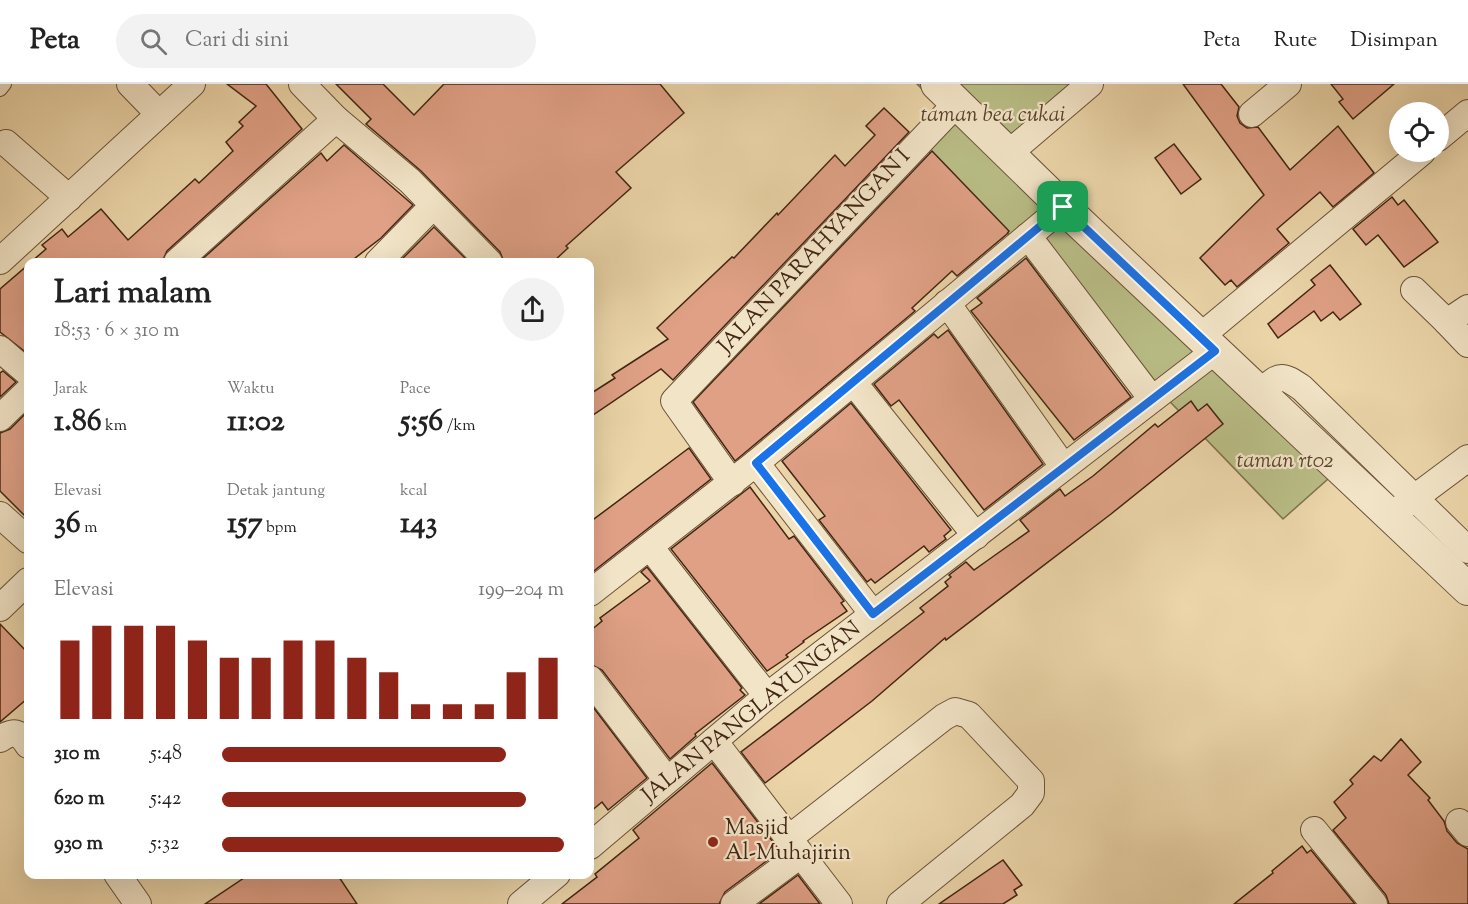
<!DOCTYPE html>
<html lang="id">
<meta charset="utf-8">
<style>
body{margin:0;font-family:"Sorts Mill Goudy",serif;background:#f2f2f2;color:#222;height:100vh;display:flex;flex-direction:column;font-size:22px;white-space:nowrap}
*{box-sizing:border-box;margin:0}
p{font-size:20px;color:#767676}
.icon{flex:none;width:33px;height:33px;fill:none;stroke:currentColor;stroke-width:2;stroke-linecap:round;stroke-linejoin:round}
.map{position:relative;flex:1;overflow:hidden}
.drawer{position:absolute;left:24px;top:174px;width:570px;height:621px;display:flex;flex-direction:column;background:#fff;border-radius:12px;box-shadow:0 6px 24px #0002}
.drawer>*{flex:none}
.buttons{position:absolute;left:1389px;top:18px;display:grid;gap:12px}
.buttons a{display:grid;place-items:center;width:60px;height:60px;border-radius:50%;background:#fff;box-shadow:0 6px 24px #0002;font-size:30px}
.pin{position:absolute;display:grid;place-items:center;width:51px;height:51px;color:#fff;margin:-26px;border-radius:12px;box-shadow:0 3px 9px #0006}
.round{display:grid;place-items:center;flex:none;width:63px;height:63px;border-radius:32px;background:#f2f2f2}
.overview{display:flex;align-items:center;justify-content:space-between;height:102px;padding:0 30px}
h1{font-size:33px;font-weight:700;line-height:45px}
.figures{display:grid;grid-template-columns:repeat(3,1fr);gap:9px;height:102px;padding:6px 30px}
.figures div{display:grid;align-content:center}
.figures b{font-size:30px;font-weight:700}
.figures small{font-size:16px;font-weight:400}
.figures p{font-size:16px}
.chart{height:168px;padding:12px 30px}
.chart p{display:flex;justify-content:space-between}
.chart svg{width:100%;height:108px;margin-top:6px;stroke:#8f2418;stroke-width:6}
ul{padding:0 30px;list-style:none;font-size:20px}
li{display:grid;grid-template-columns:96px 72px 1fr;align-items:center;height:45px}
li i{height:15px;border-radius:8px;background:#8f2418}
header{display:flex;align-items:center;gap:36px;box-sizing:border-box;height:84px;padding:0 30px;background:#fff;border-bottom:2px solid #e0e0e0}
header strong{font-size:28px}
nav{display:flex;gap:33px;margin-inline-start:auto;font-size:21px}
.search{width:420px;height:54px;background:#f2f2f2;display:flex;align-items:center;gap:15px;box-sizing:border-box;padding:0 21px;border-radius:33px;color:#767676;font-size:22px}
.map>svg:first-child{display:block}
.green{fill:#b9bd86;stroke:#7e724c;stroke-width:1.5}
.building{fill:#dfa085;stroke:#422613;stroke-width:1.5}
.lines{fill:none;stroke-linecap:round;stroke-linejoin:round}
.service-casing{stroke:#6c5238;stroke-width:16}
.minor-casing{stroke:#6c5238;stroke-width:28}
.tertiary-casing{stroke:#6c5238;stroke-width:34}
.service{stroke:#f2e4c7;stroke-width:14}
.minor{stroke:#f2e4c7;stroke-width:26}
.tertiary{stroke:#f2e4c7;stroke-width:32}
.route-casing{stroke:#fff;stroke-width:12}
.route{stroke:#1a73e8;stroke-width:8}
.poi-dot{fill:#8f2418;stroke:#f2e4c7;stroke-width:2}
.labels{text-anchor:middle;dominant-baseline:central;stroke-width:4.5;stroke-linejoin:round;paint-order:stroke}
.park-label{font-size:22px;font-style:italic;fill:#5a442a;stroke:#f2e4c7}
.street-label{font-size:22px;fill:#422613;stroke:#f2e4c7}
.poi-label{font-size:22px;fill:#422613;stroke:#f2e4c7;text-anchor:start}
</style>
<header>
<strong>Peta</strong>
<div class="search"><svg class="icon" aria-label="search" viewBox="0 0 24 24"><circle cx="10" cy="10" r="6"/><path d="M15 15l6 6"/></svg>Cari di sini</div>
<nav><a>Peta</a><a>Rute</a><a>Disimpan</a></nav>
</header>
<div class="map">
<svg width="1468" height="820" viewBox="0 0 1468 820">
<rect width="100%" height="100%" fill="#ebd5a9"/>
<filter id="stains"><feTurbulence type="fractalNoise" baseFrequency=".00333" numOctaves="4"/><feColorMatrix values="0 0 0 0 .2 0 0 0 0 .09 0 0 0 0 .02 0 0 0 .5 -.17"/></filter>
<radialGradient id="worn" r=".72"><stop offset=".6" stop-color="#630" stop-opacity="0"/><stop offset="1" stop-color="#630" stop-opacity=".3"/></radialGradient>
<!-- green -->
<path class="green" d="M917,0h170l-81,63 340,316 -63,56 -369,-383 25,-30z"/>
<!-- building -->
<g class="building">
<path d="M227,0h39l36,45 -135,122 -5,11h-131l15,-13 -4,-4 20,-16 6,8 33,-28 27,31 67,-61 4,4 34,-32 -7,-9 17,-16 -4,-4 17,-16z"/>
<path d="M336,0h47l31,31 30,-31h216l24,29 -68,59 15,16 -65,58 2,2 -15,14h-49l-4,-10 -79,-81 -55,-47 5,-5z"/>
<path d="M1183,0h38l18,23 -2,9 3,7 7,5 11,-1 32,43 48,-44 36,47 -41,34 -13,-15 -43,37 12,14 -52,44 -6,-7 -6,5 -25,-27 64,-63z"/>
<path d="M1331,0h63l-41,35 -14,-17 4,-3z"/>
<path d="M884,24l25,24 -236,248 -12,-11 -71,48v-23l25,-16 -3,-3 56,-36 -11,-11 75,-71 2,1 43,-45 1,2 57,-60 10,11 30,-31 -9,-9z"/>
<path d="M1174,60l27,35 -20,15 -26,-36z"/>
<path d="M344,61l69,60 -32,33 -31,24h-151l122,-109 6,8z"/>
<path d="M932,67l77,80 -2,3 -50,42 -5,-5 -40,37 3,3 -180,150 -42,-59z"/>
<path d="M1392,113l6,8 6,-5 34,42 -34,25 -26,-32 -12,10 -13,-16z"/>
<path d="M434,143l35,35h-70z"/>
<path d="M1026,174l105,139 -57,43 -103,-129 11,-8 -5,-5z"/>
<path d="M28,181v89l-28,-22v-43z"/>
<path d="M1330,181l31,39 -21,16 -7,-8 -12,9 -7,-10 -36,27 -10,-14 47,-39 -4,-5z"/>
<path d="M948,246l95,134 -59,46 -85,-110 -8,6 -17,-22 60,-50 4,4z"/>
<path d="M3,287l13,11 -16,15v-24z"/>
<path d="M1191,317l7,10 9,-7 16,20 -112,90 -165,126 -1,-2 -73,63 -107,82 -24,-31 183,-140 -4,-4 28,-22 -3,-4 6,-5 -2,-2 17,-13 8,8 17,-12 38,-27 -9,-11 40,-31 5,7 28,-20 62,-52 3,3z"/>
<path d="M851,319l100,127 -7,6 2,3 -17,13 -5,-6 -49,37 -4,-4 -4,3 -48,-62 6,-4 -43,-55z"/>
<path d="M28,327v108l-28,-28v-58l10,-4z"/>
<path d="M689,364l22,31 -121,95v-52z"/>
<path d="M750,403l39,52 5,-3 50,65 -3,2 6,8 -44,30 1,1 -18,13 2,2 -21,14 -96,-122z"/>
<path d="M647,483l95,121 -2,2 5,5 -50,39 1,2 -26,23 -68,-89 -12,-6v-33l12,-10 -2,-3 50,-37 -9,-9z"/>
<path d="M0,540l28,29v45l-28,24z"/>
<path d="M590,619l57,75 -39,32 -6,-8 -12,10z"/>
<path d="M1401,655l20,23 -13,13 22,23 -2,2 16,21 3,10 10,12 11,6v55h-79l-3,-9 -53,-65 13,-12 -12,-16 19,-18 -3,-4 24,-24 7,5z"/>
<path d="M712,679l68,88 -55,41 -6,12h-157l35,-27 -2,-3 44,-36 -6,-8z"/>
<path d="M1302,762l5,7 4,-3 44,54h-121l39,-31 -1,-2z"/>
<path d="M1003,776l19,25 -8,5 3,5 -14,9h-64z"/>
<path d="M250,790h87l20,30h-152z"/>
<path d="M798,791l22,29h-61z"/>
</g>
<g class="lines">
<defs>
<path id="service" d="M0,5l4,-5"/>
<g id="minor">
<path d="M130,0l29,30"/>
<path d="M302,0l34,35"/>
<path d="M1252,30l36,-30"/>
<path d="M1438,54l30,-25"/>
<path d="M6,59l63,55"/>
<path d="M1009,69l81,-69"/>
<path d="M1028,152l124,163"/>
<path d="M0,177l192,-177"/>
<path d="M177,178l159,-143 74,62 79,81"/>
<path d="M378,178l55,-56"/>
<path d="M1414,206l33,32"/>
<path d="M947,219l116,163"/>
<path d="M1468,224l-21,14 21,22"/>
<path d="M1201,252l221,-184"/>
<path d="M0,265l28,24"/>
<path d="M853,298l123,154"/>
<path d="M1259,309c21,-17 20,-21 43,-5l166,162"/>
<path d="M0,334l28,-27"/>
<path d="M756,379l117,151"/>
<path d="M732,399l-58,-82 283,-298"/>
<path d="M1401,424l67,-50"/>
<path d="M0,431l28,25"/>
<path d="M650,463l117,149"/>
<path d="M590,509l166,-130 307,-256"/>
<path d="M0,524l28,-27"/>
<path d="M590,595l77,101"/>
<path d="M0,655c14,-9 19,-8 28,6"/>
<path d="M714,657l125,163"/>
<path d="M1459,738l9,11"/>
<path d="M1314,746l60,74"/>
<path d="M788,755l156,-122 11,-6 14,4 62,66v12l-9,12 -122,99"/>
<path d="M590,762l177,-150 448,-345"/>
<path d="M117,790l21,30"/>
<path d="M521,820l36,-30"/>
<path d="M734,820l66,-49"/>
</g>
<path id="tertiary" d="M937,0l126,123 405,382"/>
</defs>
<!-- service casing -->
<use href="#service" class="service-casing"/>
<!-- minor casing -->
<use href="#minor" class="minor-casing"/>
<!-- tertiary casing -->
<use href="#tertiary" class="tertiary-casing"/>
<!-- service -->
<use href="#service" class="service"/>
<!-- minor -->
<use href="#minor" class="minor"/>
<!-- tertiary -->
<use href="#tertiary" class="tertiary"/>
</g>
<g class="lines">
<defs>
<path id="route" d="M1063,123l152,144 -342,263 -117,-151z"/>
</defs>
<!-- route casing -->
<use href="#route" class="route-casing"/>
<!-- route -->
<use href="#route" class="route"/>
</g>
<!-- markers -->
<circle class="poi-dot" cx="713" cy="758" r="6"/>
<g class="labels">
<!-- park labels -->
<g class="park-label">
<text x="993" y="32">taman bea cukai</text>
<text x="1285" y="378">taman rt02</text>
</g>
<!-- street labels -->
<g class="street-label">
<text transform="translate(815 168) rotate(-47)">JALAN PARAHYANGAN I</text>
<text transform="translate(752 629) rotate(-39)">JALAN PANGLAYUNGAN</text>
</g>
<!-- poi labels -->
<g class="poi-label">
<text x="725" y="745">Masjid<tspan x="725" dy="25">Al-Muhajirin</tspan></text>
</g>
</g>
<rect width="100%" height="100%" filter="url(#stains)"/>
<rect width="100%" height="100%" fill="url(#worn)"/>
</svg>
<div class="buttons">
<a><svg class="icon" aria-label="locate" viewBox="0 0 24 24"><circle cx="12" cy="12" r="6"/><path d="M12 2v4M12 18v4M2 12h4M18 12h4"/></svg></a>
</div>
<div class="pin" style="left:1063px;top:123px;background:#1e9e55"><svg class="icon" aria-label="arrive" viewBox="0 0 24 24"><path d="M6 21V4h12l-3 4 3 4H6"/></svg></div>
<section class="drawer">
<div class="overview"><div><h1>Lari malam</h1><p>18:53 · 6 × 310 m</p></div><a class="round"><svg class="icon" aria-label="share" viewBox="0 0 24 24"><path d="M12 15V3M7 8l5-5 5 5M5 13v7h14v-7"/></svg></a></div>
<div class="figures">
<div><p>Jarak</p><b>1.86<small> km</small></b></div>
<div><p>Waktu</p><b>11:02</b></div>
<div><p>Pace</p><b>5:56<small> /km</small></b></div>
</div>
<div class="figures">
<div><p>Elevasi</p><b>36<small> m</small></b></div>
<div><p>Detak jantung</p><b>157<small> bpm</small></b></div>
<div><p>kcal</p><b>143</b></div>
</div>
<div class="chart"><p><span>Elevasi</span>199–204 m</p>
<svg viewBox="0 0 160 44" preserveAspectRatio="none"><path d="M5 44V12M15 44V6M25 44V6M35 44V6M45 44V12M55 44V19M65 44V19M75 44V12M85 44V12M95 44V19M105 44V25M115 44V38M125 44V38M135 44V38M145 44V25M155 44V19"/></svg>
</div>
<ul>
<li><b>310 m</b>5:48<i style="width:83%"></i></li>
<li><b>620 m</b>5:42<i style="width:89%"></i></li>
<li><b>930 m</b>5:32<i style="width:100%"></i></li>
</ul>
</section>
</div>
